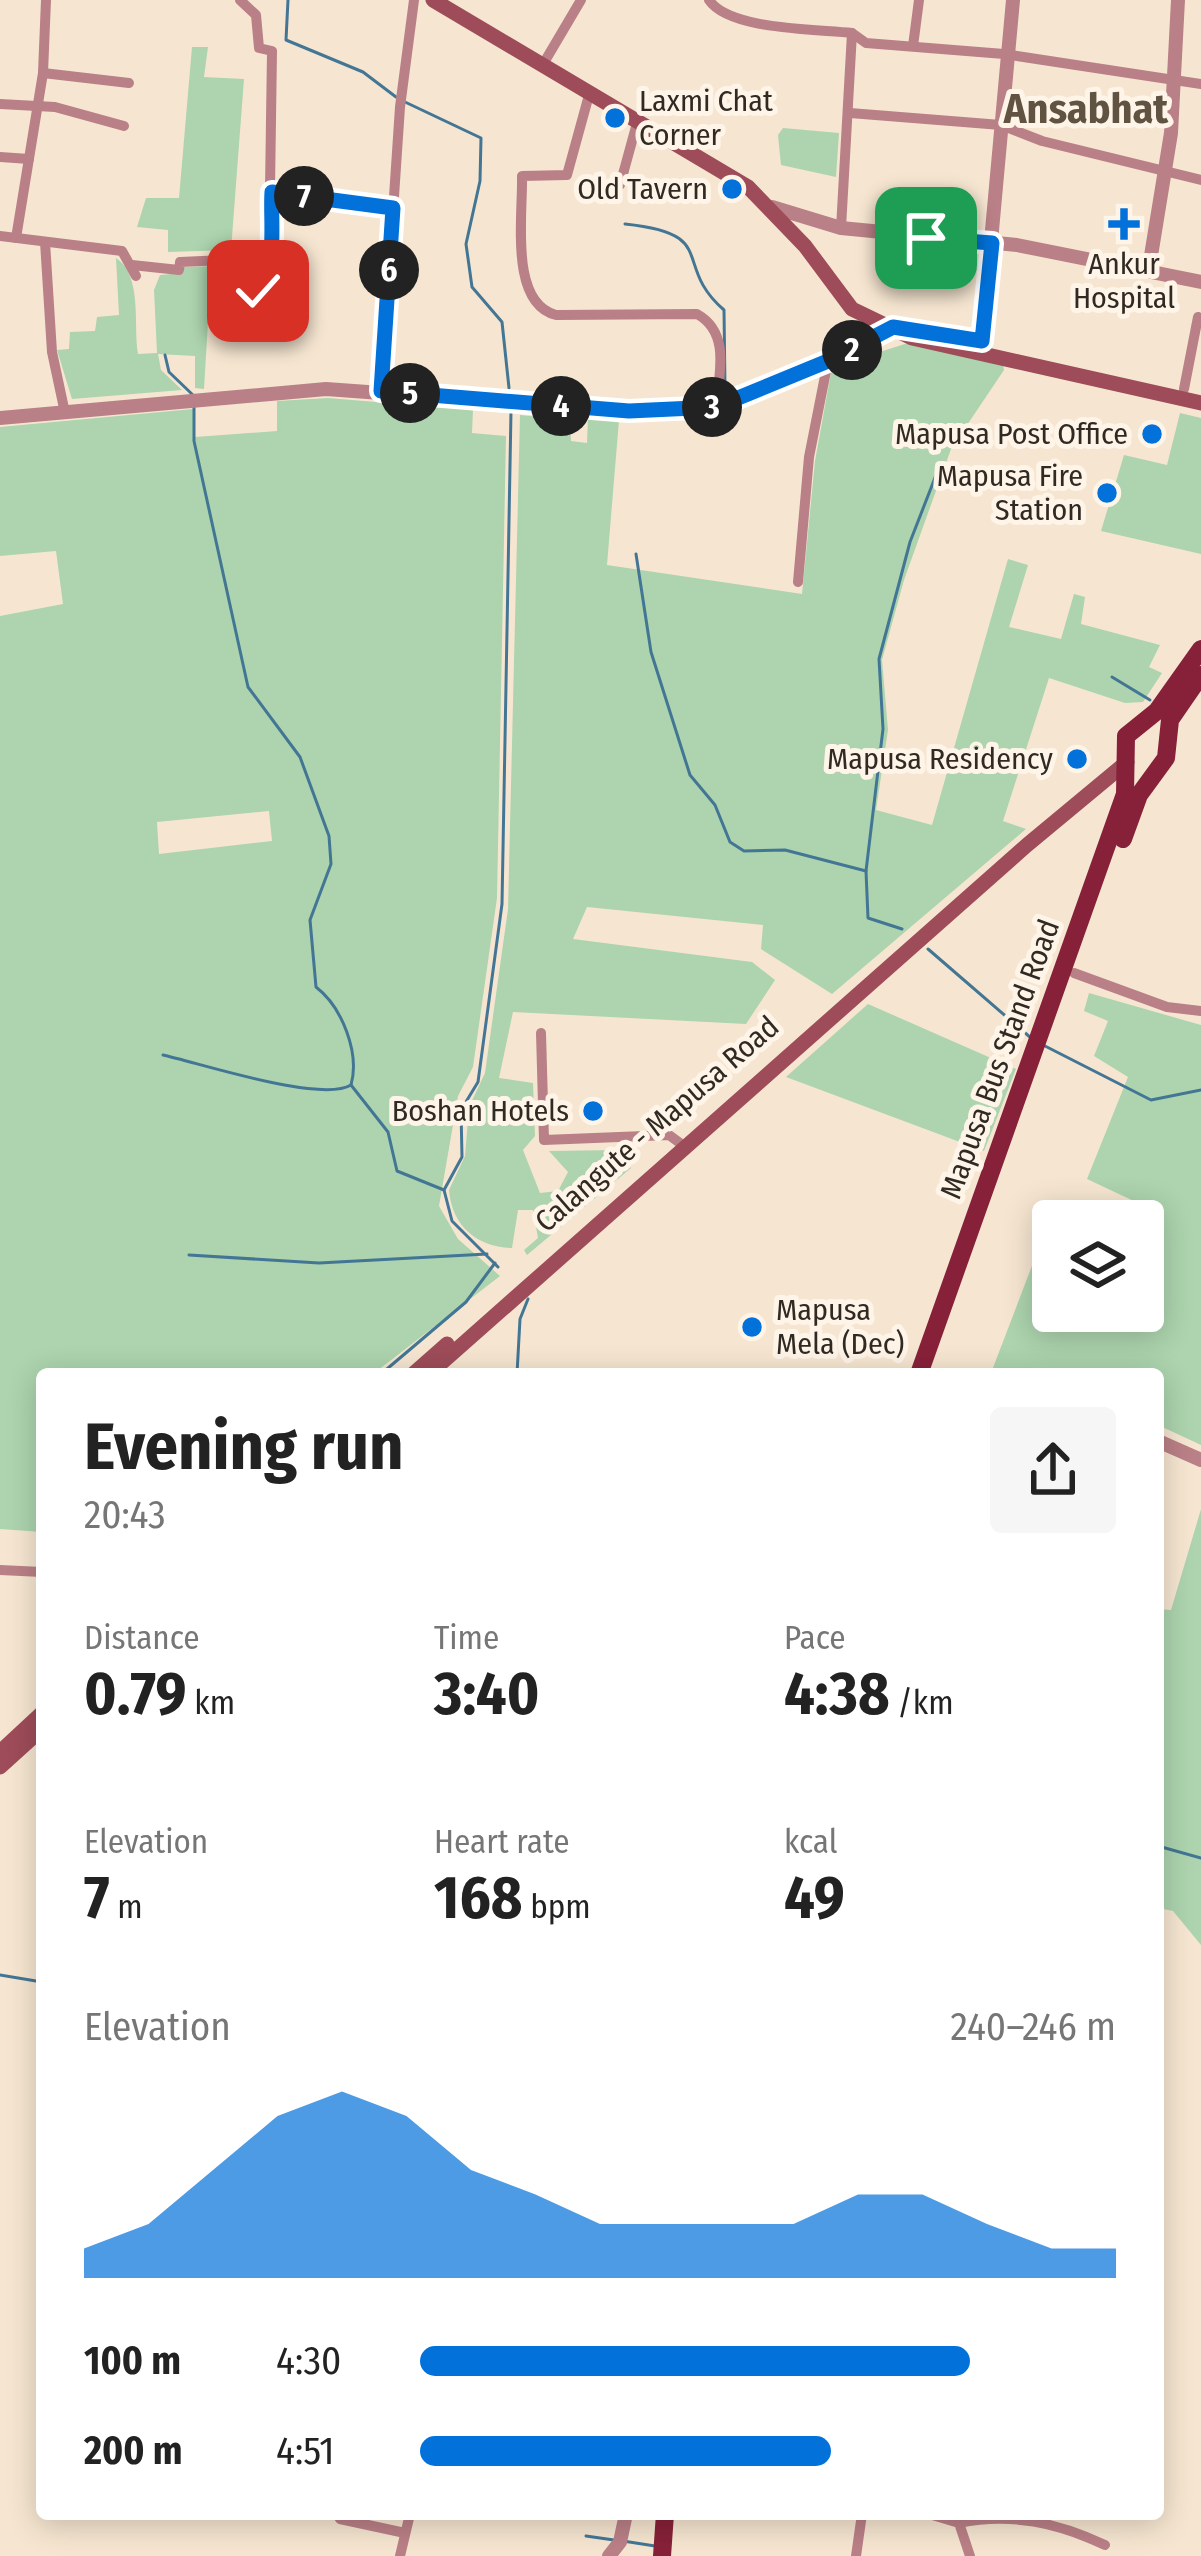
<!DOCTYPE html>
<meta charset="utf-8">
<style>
body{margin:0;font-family:"Fira Sans Condensed",sans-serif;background:#f6f6f6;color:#222;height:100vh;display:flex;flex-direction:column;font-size:45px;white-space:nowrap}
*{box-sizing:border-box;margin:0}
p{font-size:39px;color:#767676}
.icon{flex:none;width:66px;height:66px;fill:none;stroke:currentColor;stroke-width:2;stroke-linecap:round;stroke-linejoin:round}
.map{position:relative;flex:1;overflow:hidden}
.sheet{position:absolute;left:36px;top:1368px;width:1128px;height:1152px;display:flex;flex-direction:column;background:#fff;border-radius:12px;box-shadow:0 6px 30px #0003}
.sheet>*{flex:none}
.controls{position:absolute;left:1032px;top:1200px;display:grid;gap:24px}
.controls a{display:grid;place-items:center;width:132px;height:132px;border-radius:12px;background:#fff;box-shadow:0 6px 30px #0003;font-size:60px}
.pin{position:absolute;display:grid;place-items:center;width:102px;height:102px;color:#fff;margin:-51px;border-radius:24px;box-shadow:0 6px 18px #0006}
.km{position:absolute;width:60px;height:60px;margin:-30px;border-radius:50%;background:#222;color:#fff;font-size:33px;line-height:60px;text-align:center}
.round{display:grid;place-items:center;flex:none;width:126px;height:126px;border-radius:12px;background:#f6f6f6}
.head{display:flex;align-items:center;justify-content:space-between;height:204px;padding:0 48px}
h1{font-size:66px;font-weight:700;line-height:90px}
.figures{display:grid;grid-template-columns:repeat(3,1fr);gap:18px;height:204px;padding:12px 48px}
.figures div{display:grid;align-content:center}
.figures b{font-size:60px;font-weight:700}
.figures small{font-size:33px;font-weight:400}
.figures p{font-size:33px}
.chart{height:336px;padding:24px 48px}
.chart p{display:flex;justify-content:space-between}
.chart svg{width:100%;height:216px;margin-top:12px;fill:#0272da;opacity:.7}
ul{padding:0 48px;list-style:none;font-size:39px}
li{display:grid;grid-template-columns:192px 144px 1fr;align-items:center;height:90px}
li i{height:30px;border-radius:15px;background:#0272da}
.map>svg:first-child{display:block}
.green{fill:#add4ae;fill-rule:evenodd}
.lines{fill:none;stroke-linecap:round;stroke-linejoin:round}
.stream{stroke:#437694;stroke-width:3}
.minor{stroke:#ba8087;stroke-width:10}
.tertiary{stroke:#ba8087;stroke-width:14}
.secondary{stroke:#9e4c59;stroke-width:15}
.primary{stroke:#872139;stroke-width:18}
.route-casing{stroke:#fff;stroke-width:24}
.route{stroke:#0272da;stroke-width:15}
.poi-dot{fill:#0272da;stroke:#fef4e8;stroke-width:4.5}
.labels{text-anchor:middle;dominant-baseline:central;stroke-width:10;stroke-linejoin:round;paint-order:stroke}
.poi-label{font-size:30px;fill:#302a23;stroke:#fef4e8;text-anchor:end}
.street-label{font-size:30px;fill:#302a23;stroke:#fef4e8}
.district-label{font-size:42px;font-weight:bold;fill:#615342;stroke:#fef4e8}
</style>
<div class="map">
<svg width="1201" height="2556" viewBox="0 0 1201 2556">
<rect width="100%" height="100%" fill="#f6e6d1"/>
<!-- green -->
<g class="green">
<path d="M192,47h16l-4,30 40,2 -13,171 -63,2v-22l-31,-3 9,-29h33z"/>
<path d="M783,128l56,5 -3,44 -55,-12 -3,-30z"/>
<path d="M116,258c27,18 17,67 22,96l19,-1 -3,-63 6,-15 23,-2 1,-6 60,-2 -4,55 -32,2 -4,67 -9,-1v-32l-37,-2 3,16 21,20 -110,9 -15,-49 12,-1 1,-17 25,-1 2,-14 22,-2z"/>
<path d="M908,343l95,21 1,6 -53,79 -47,131 -22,80 6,70 -12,80 56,15 76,-266 20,6 -19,62 52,12 13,-45 11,3 -4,27 79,21 -11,22 13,6 -19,29 -18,1 -76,-25 -46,143 23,8 -194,165 -71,-45 2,-24 -176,-18 -14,32 179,23 23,18 -29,44 -233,-12 -14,66 34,5 2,53 -12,14 17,43 18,-2 10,-19 -19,-21 67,-1 15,18 -104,87 -3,-5 14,-12 -5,-28h-15l-6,38c-33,-1 -60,-20 -63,-58l16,-34 4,-49 16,-34 23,-164 12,-494 50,5 1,21 16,2 1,-25 31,2 -12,145 195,29 13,-133 17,-94z"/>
<path d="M328,398l145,12 -1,23 34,3 -9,462 -24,169 -15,29 -19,110 19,33 42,37 -127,98h-331v158l-42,-3v-913l63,-12 -7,-53 -56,5v-129l193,-18 2,28 82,-6v-30zM269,811l3,30 -113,13 -2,-32z"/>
<path d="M1180,413l21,5v136l-100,-23 23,-76 43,10z"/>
<path d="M1089,993l112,32v420l-43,-20v-51l-167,-1 65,-170 37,8h62l-68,-32 41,-102 -34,-21 14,-35 -24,-10zM1143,1221v90h-90v-90z"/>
<path d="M868,1004l148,65 -32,82 -198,-74z"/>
<path d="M1201,1509v436l-28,-34 -15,-3v-299l13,1z"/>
</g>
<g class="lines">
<!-- stream -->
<g class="stream">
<path d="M288,0l-2,40 77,32 33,25"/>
<path d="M405,102l76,36 -1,43 -14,63 6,43 30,35 7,66"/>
<path d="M625,224c96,10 46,40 99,86l1,78"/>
<path d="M165,355l4,17 25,24"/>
<path d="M194,406v35l54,246 52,70 29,79 2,28 -21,56 6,67c26,20 44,66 35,98l37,47 9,39 47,19"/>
<path d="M636,554l15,98 39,123 25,30 15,37 14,9 41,-1 81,21"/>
<path d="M1112,677l38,23"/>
<path d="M902,929l-34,-11 -2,-47 17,-142 -4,-70 31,-117 28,-72"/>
<path d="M928,949l103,89"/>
<path d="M1045,1046l106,54 50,-10"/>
<path d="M163,1055c40,9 158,48 188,30"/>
<path d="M189,1255l130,8 168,-9"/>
<path d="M498,1267l-46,-46 -8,-31 18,-33 -1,-47 17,-28 24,-178 9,-493"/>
<path d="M381,1374l85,-72 29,-39"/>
<path d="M517,1374l3,-55 8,-20"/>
<path d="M1158,1846l43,12"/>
<path d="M0,1975l42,7"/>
<path d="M586,2536l28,4"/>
<path d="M623,2541l32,5"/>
</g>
<!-- minor -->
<g class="minor">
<path d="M240,0l16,15 3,33 13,3 -3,207 -4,26 -7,7"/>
<path d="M709,0c20,30 107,29 143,33l14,10 138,11 197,30"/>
<path d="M913,46l6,-46"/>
<path d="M542,66l39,-66"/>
<path d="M43,73l86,10"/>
<path d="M589,95l-22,80 -45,1c1,40 -13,127 34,139l141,-1c34,19 22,60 19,93"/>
<path d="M0,104l55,3 69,19"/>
<path d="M850,113l151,12 41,16 159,39"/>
<path d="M0,157l29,2"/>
<path d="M620,185l17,-62"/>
<path d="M271,192l122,16"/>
<path d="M841,228l11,-195"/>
<path d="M0,236l122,15 14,25"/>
<path d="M16,238l27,-165 3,-73"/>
<path d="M45,242l7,110 13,61"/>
<path d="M132,265l47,5 1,-8 89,-4"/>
<path d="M1184,389l14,-72"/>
<path d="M381,391l19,-284 14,-107"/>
<path d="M798,582l11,-125 19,-96"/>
<path d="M1074,973l93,34 34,4"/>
<path d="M541,1033l3,107 125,-5 15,11"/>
<path d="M0,1570l42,2"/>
<path d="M337,2514l3,5 65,14"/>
<path d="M929,2514l30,9 11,33"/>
<path d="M959,2523c52,-11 99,0 146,22"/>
<path d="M400,2556l10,-42"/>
<path d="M856,2556l6,-42"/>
</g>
<!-- tertiary -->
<g class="tertiary">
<path d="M772,207l69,21 176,17 184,37"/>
<path d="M1149,268l22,-135 7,-133"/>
<path d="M981,351l32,-351"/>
<path d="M0,418l326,-29 303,22 87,-4 98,-39 79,-41"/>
<path d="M1158,1441l43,19"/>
<path d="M609,2556l11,-14 6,-28"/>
</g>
<!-- secondary -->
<g class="secondary">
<path d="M433,0l315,187 57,59 47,63 60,29 289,65"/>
<path d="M413,1374l34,-30"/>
<path d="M429,1374l598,-529 100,-83"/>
<path d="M0,1752l42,-39"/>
<path d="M0,1767l42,-38"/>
</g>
<!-- primary -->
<g class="primary">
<path d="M1123,839l16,-44 27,-37 4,-38 31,-45"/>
<path d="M919,1374l206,-580 1,-58 31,-25 44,-62"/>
<path d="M662,2556l3,-42"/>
</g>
</g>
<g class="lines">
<defs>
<path id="route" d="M258,291c20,-20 12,-72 14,-99l121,16 -12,183 248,20 87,-4 112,-46 65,-34 89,14 10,-98 -66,-5"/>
</defs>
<!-- route casing -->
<use href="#route" class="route-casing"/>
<!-- route -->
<use href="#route" class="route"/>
</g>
<!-- markers -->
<g class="poi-dot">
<circle cx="615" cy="118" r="12"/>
<circle cx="732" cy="189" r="12"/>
<path d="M1118 206h12v12h12v12h-12v12h-12v-12h-12v-12h12z"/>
<circle cx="1152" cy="434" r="12"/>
<circle cx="1107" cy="493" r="12"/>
<circle cx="1077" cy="759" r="12"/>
<circle cx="593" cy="1111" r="12"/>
<circle cx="752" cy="1327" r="12"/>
</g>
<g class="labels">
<!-- poi labels -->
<g class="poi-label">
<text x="639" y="101" text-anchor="start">Laxmi Chat<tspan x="639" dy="34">Corner</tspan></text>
<text x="708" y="189">Old Tavern</text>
<text x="1124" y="264" text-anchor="middle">Ankur<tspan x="1124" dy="34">Hospital</tspan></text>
<text x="1128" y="434">Mapusa Post Office</text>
<text x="1083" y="476">Mapusa Fire<tspan x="1083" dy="34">Station</tspan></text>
<text x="1053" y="759">Mapusa Residency</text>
<text x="569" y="1111">Boshan Hotels</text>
<text x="776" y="1310" text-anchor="start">Mapusa<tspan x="776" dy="34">Mela (Dec)</tspan></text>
</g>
<!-- street labels -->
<g class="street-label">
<text transform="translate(1000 1059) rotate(-70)">Mapusa Bus Stand Road</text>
<text transform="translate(657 1124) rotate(-41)">Calangute - Mapusa Road</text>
</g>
<!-- district labels -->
<g class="district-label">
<text x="1086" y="109">Ansabhat</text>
</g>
</g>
</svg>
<div class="controls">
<a><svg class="icon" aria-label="layers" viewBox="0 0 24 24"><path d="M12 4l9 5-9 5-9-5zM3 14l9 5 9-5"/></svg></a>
</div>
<div class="pin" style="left:926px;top:238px;background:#1e9e55"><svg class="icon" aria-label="arrive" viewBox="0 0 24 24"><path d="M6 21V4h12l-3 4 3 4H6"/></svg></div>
<div class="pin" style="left:258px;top:291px;background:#d93025"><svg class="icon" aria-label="check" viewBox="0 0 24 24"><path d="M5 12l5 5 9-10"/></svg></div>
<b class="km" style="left:852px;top:350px">2</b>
<b class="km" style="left:712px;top:407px">3</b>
<b class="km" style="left:561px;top:406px">4</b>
<b class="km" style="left:410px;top:393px">5</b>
<b class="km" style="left:389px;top:270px">6</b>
<b class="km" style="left:304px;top:196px">7</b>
<section class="sheet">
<div class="head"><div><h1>Evening run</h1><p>20:43</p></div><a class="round"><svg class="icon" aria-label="share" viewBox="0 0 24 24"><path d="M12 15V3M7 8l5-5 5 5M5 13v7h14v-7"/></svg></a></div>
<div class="figures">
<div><p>Distance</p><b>0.79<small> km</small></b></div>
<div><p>Time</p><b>3:40</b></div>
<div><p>Pace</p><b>4:38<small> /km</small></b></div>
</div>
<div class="figures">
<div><p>Elevation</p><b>7<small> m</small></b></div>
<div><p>Heart rate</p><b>168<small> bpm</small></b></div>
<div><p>kcal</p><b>49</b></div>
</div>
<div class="chart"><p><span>Elevation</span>240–246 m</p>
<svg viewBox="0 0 160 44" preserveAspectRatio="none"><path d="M0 44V38L10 33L20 22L30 11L40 6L50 11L60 22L70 27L80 33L90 33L100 33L110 33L120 27L130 27L140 33L150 38L160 38V44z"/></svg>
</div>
<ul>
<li><b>100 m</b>4:30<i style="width:79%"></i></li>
<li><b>200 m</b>4:51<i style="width:59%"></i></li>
</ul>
</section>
</div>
